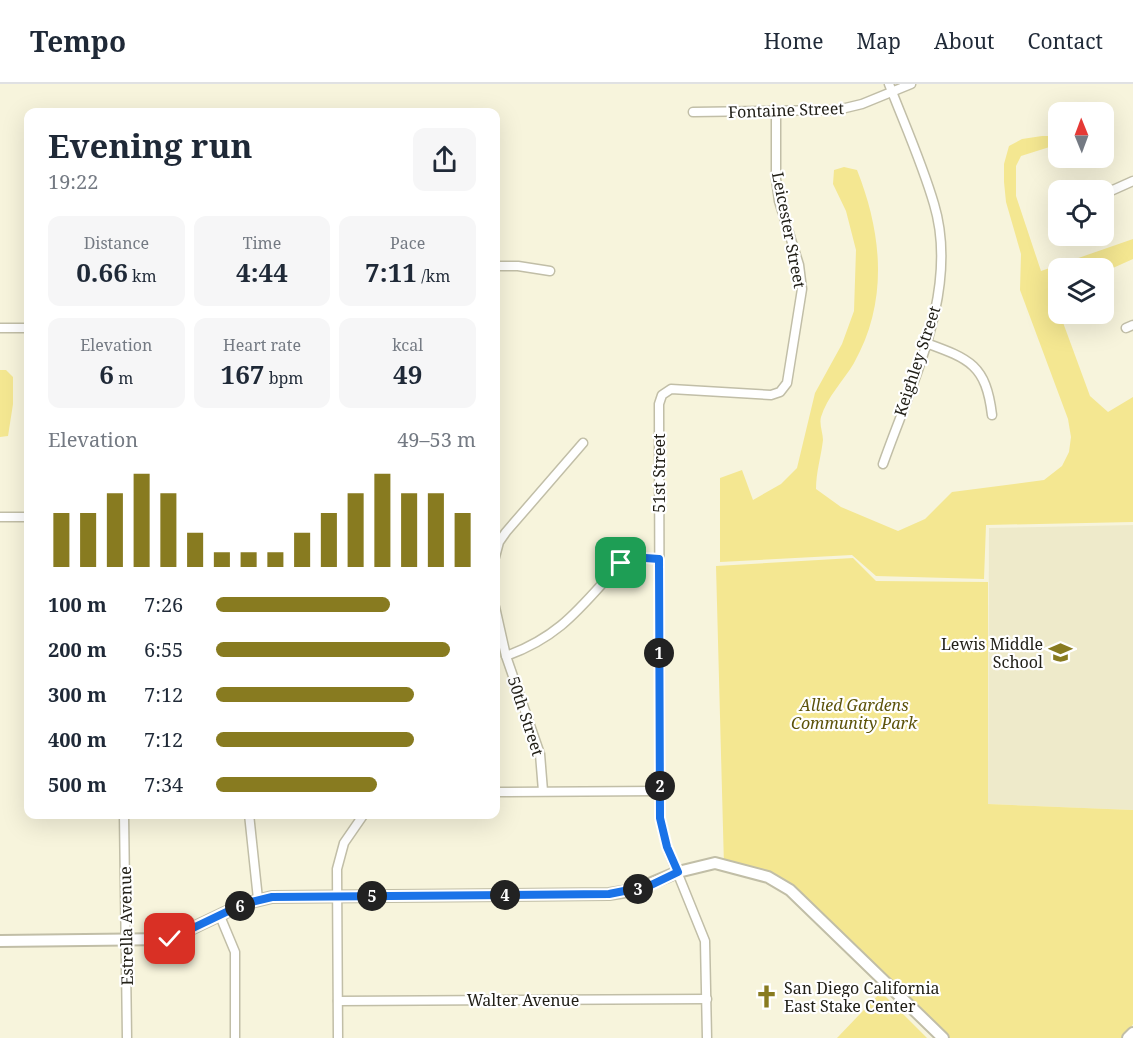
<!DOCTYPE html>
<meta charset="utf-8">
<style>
body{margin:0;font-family:"Noto Serif",serif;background:#f6f6f7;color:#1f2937;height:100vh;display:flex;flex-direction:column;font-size:22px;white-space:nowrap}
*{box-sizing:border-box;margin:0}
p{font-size:20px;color:#747a83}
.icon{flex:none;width:33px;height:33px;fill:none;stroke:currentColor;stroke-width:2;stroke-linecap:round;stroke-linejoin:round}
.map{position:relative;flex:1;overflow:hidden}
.sheet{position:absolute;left:24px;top:24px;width:476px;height:711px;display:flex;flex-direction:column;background:#fff;border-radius:12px;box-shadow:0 6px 24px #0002}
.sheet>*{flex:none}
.needle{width:39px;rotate:359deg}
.controls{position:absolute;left:1048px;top:18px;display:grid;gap:12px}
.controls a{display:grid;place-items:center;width:66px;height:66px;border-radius:12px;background:#fff;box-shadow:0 6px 24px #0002;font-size:30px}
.pin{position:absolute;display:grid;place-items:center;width:51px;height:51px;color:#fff;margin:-26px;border-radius:12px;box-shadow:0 3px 9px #0006}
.km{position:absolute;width:30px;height:30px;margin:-15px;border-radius:50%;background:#222;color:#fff;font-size:16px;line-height:30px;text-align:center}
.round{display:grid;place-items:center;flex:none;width:63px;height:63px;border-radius:12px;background:#f6f6f7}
.overview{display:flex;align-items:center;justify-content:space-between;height:102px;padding:0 24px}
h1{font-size:33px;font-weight:700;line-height:45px}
.figures{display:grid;grid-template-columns:repeat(3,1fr);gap:9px;height:102px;padding:6px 24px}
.figures div{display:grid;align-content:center;border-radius:12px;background:#f6f6f7;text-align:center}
.figures b{font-size:26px;font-weight:700}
.figures small{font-size:16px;font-weight:400}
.figures p{font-size:16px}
.chart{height:168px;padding:12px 24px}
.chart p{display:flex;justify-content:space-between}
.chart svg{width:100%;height:108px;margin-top:6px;stroke:#887b20;stroke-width:6}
ul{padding:0 24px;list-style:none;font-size:20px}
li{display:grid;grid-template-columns:96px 72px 1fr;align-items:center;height:45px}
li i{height:15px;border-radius:8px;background:#887b20}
header{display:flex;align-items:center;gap:36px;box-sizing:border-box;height:84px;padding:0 30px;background:#fff;border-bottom:2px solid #e0e1e3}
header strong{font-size:28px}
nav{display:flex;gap:33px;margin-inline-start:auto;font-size:21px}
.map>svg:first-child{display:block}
.built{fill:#eeeaca}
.green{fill:#f4e791}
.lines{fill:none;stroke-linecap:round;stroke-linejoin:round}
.minor-casing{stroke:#c1bea7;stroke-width:11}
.tertiary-casing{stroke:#c1bea7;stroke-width:14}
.minor{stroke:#fff;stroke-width:8}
.tertiary{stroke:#fff;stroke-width:10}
.route-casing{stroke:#fff;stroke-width:12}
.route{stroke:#1a73e8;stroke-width:8}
.labels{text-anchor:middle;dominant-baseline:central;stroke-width:4.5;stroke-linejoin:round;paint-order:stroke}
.street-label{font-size:16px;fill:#222018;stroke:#fff}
.poi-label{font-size:16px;fill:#222018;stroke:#fff;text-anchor:end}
.park-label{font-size:16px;font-style:italic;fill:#5c5209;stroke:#fff}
</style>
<header>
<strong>Tempo</strong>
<nav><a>Home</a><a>Map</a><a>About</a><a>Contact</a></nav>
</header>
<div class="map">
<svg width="1133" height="954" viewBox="0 0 1133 954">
<rect width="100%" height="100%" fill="#f7f4dc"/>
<!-- built -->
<path class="built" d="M1133,441v285l-145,-6 1,-276z"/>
<!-- green -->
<g class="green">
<path d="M1042,52h17v8l-38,12 -5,10v30l25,75 92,-32v20l-29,13v-4h-45v27l-5,3 36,98 18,16 25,-15v125l-147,3 -2,54 -108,-3 -24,-21 -132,7v-84l22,-8 11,30 28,-16 16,-16 18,-75 27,-49 12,-33 2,-61 -10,-39 -13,-27 1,-14 10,-3 13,3c25,63 32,131 -3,193 -10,17 -27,34 -33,54 -2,7 2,16 2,23 -2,17 -7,32 -7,49l25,18 57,24 27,-12 27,-27 92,-12 18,-14 7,-14 2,-15 -3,-18 -48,-129 1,-36 -15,-52 -2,-20v-18l5,-18 13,-7z"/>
<path d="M0,286h6l7,7v27l-5,32 -8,1z"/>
<path d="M853,474l23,23 112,1v222l145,6v214l-7,14h-183l-154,-148 -65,-24 -8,-300z"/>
<path d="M881,908l46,46h-90z"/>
</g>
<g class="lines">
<defs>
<g id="minor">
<path d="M693,28l144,-2 25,-6 49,-20"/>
<path d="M1104,110l29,-13"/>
<path d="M495,182h23l32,5"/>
<path d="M0,244h28"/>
<path d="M1126,244l7,-3"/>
<path d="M926,259c44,16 60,22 66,72"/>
<path d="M883,380c28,-80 77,-174 51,-260 -12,-41 -30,-81 -45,-120"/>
<path d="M0,433h28"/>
<path d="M495,473l4,-15 7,-10 77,-89"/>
<path d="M495,523l11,49 34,98 3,37"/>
<path d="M506,572c56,-20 76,-51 115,-93l10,-6 28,2"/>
<path d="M495,708l164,-1"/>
<path d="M124,730l3,224"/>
<path d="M249,730l9,85"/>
<path d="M220,832l15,36v86"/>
<path d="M338,917l369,-2"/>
<path d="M338,954l-1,-169 7,-26 20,-29"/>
<path d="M707,954l-2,-97 -38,-94 -7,-29 -1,-414 3,-9 9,-6 100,6 9,-3 7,-9 15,-94 -3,-24 -20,-64 -3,-22v-67"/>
</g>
<g id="tertiary">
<path d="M0,857l170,-2 73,-35 29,-7 337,-3 26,-4 43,-18 37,-9 53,14 22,13 153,148"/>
<path d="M1128,954l5,-5"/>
</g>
</defs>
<!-- minor casing -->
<use href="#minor" class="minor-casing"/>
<!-- tertiary casing -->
<use href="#tertiary" class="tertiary-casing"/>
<!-- minor -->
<use href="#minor" class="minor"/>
<!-- tertiary -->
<use href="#tertiary" class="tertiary"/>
</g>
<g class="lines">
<defs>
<path id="route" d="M170,855l73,-35 29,-7 337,-3 40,-8 29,-14 -11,-25 -7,-29 -1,-259 -27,-2 -11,6"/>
</defs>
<!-- route casing -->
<use href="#route" class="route-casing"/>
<!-- route -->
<use href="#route" class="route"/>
</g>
<!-- icons -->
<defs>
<symbol id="school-bare" viewBox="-9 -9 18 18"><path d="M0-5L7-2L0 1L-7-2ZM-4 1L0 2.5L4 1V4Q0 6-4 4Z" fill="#887b20" stroke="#fff" stroke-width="2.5" paint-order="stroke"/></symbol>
<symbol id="church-bare" viewBox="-9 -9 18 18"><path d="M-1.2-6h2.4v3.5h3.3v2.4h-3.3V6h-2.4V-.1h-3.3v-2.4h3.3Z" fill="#887b20" stroke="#fff" stroke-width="2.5" paint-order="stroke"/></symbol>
</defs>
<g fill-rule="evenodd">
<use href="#school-bare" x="1044" y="552" width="33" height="33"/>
<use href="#church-bare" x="750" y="896" width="33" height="33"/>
</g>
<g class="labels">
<!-- street labels -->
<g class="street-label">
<text transform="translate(786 26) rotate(-2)">Fontaine Street</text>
<text transform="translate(789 146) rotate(79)">Leicester Street</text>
<text transform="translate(917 277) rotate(-72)">Keighley Street</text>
<text transform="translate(659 389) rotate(-90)">51st Street</text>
<text transform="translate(526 632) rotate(72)">50th Street</text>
<text transform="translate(126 842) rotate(-91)">Estrella Avenue</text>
<text x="523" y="916">Walter Avenue</text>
</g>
<!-- poi labels -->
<g class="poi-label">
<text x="1043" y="560">Lewis Middle<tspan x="1043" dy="18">School</tspan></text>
<text x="784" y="904" text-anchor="start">San Diego California<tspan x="784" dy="18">East Stake Center</tspan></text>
</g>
<!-- park labels -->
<g class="park-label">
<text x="854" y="621">Allied Gardens<tspan x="854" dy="18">Community Park</tspan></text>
</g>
</g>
</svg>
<div class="controls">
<a><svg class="needle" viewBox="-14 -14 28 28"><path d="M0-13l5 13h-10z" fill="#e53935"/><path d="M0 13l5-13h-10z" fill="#747a83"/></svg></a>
<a><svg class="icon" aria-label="locate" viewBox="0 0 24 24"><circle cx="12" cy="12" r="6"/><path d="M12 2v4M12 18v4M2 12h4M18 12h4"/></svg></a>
<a><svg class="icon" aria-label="layers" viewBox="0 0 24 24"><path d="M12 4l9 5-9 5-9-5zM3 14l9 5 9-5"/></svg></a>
</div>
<div class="pin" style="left:621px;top:479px;background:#1e9e55"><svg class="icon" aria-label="arrive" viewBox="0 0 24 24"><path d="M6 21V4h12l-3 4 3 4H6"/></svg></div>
<div class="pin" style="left:170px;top:855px;background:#d93025"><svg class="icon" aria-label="check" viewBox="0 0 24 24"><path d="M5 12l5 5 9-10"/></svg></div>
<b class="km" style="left:659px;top:569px">1</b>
<b class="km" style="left:660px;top:702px">2</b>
<b class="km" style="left:638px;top:805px">3</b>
<b class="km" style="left:505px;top:811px">4</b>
<b class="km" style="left:372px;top:812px">5</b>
<b class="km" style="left:240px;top:822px">6</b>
<section class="sheet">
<div class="overview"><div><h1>Evening run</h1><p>19:22</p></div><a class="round"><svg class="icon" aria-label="share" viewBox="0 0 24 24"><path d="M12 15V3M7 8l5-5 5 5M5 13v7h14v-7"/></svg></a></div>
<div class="figures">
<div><p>Distance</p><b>0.66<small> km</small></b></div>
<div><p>Time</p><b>4:44</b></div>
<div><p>Pace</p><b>7:11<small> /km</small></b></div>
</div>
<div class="figures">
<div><p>Elevation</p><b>6<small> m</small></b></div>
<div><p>Heart rate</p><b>167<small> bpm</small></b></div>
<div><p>kcal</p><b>49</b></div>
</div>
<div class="chart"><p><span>Elevation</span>49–53 m</p>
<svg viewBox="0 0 160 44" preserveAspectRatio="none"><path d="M5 44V22M15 44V22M25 44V14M35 44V6M45 44V14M55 44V30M65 44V38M75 44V38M85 44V38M95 44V30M105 44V22M115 44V14M125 44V6M135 44V14M145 44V14M155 44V22"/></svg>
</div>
<ul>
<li><b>100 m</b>7:26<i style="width:67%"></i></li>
<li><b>200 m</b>6:55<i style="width:90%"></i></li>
<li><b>300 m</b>7:12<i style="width:76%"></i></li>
<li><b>400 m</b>7:12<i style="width:76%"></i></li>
<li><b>500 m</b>7:34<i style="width:62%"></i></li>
</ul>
</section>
</div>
